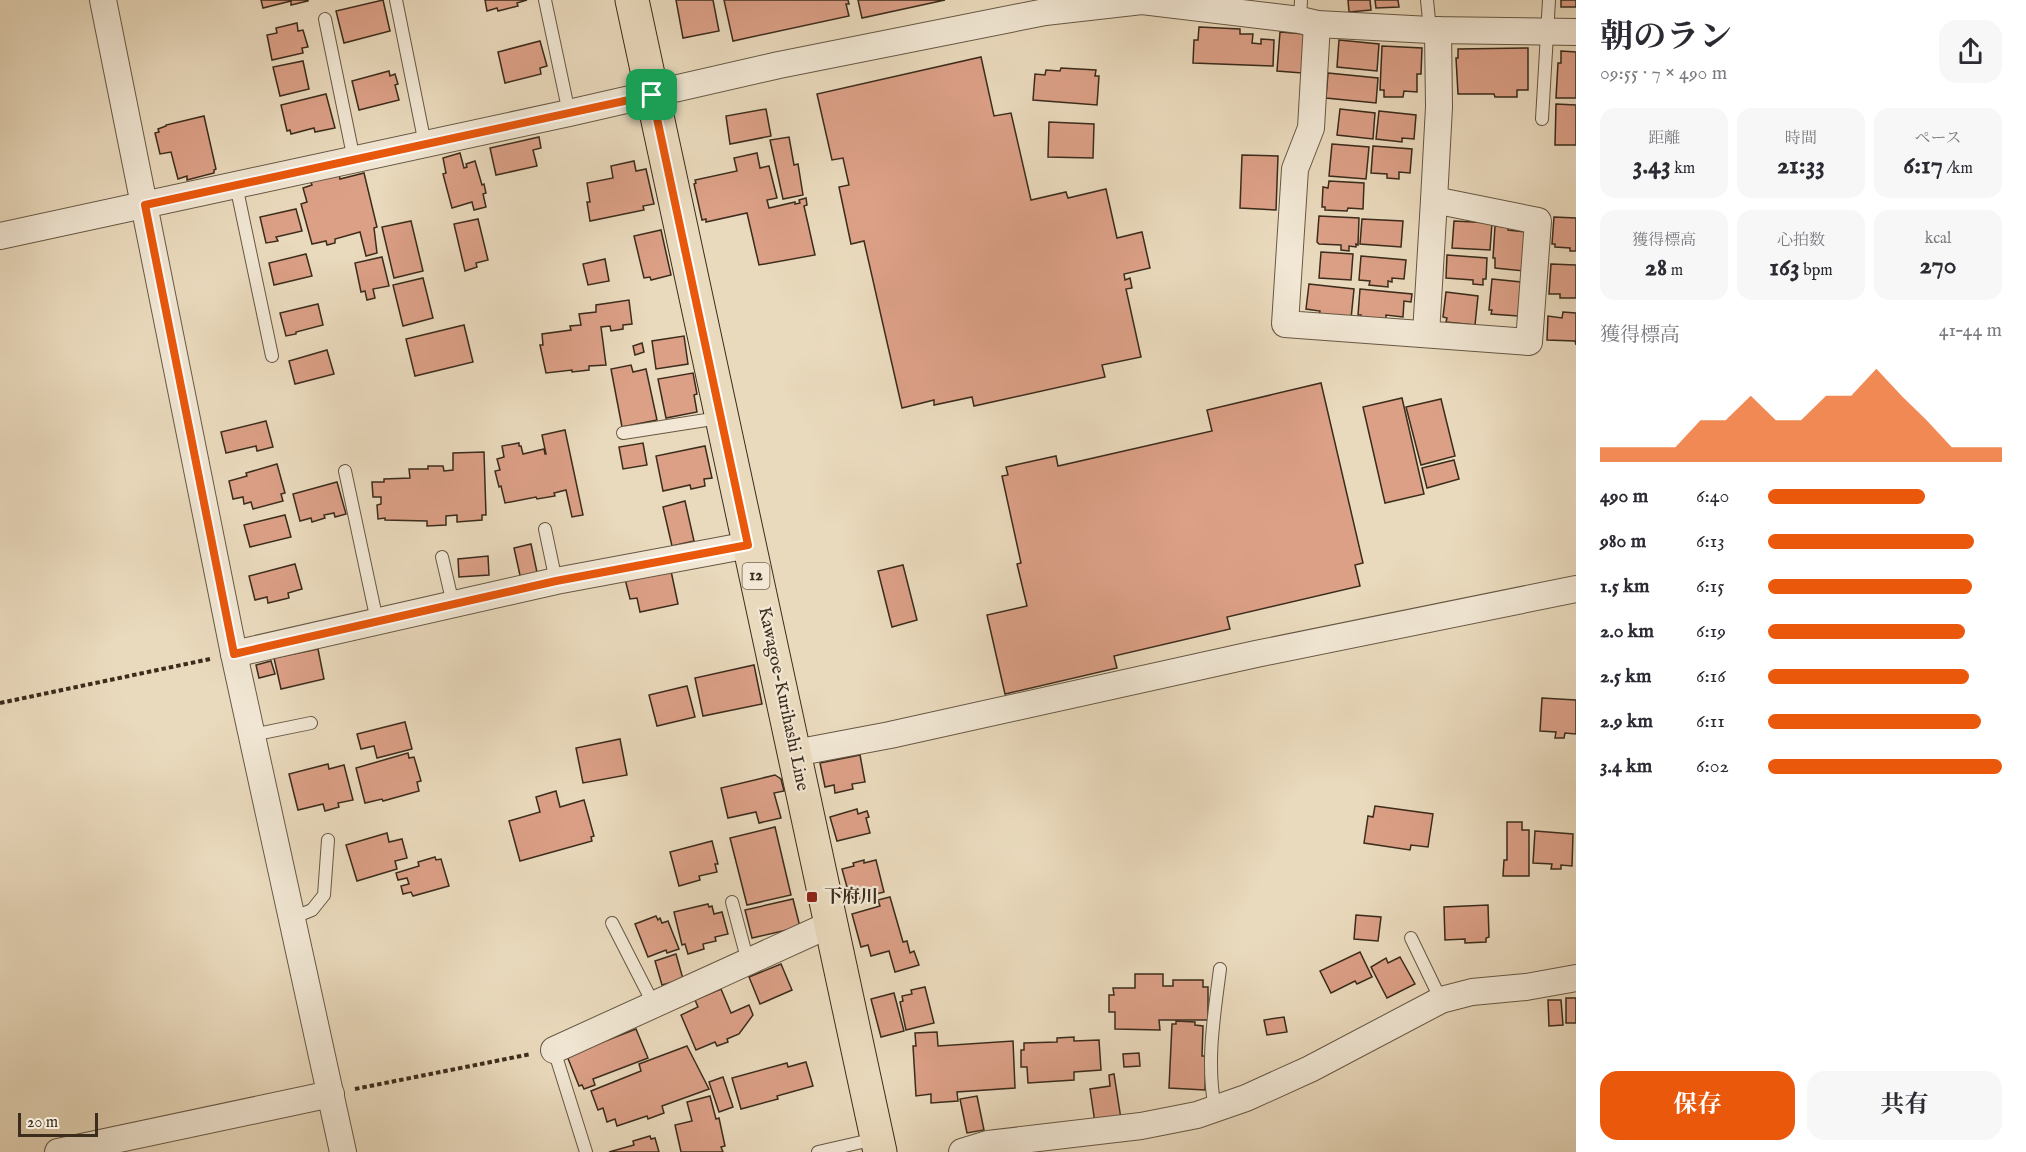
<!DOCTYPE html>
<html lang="ja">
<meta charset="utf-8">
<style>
body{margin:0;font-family:"IM FELL English","Noto Serif JP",serif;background:#f7f7f7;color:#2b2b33;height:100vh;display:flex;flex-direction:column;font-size:22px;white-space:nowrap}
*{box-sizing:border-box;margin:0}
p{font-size:20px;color:#7c7c81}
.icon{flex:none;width:33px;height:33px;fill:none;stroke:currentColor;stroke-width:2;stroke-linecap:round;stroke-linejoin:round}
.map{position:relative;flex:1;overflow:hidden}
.details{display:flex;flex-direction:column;background:#fff;width:450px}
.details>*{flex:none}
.scale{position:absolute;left:18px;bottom:15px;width:80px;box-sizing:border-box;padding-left:6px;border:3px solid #3b2c1c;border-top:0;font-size:16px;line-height:21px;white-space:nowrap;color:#3b2c1c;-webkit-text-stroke:4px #f1e7d4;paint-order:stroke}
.pin{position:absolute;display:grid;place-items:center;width:51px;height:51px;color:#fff;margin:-26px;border-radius:12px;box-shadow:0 3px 9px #0006}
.round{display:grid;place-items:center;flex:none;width:63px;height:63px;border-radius:18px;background:#f7f7f7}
.head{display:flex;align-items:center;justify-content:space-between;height:102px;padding:0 24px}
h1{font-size:33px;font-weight:700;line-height:45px}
.stats{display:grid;grid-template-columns:repeat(3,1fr);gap:9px;height:102px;padding:6px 24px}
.stats div{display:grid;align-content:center;border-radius:15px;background:#f7f7f7;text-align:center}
.stats b{font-size:26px;font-weight:700}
.stats small{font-size:16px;font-weight:400}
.stats p{font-size:16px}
.chart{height:168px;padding:12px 24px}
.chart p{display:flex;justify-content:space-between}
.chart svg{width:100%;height:108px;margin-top:6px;fill:#ea580c;opacity:.7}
.primary-button{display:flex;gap:12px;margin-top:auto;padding:12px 24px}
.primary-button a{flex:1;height:69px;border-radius:18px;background:#ea580c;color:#fff;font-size:24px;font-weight:700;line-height:69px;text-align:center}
.primary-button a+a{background:#f7f7f7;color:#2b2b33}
ul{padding:0 24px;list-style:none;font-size:20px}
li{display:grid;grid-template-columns:96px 72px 1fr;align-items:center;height:45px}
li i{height:15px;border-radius:8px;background:#ea580c}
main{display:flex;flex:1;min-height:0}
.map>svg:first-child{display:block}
.building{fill:#dca087;stroke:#3b2c1c;stroke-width:1.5}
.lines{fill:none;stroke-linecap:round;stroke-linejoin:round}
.lane-casing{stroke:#675844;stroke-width:14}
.street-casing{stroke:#675844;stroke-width:28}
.primary-casing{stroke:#3b2c1c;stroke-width:35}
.path{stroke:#3b2c1c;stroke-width:4;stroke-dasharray:4.5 3;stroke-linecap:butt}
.lane{stroke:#f1e7d4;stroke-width:12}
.street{stroke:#f1e7d4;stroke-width:26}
.primary{stroke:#eadabd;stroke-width:33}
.route-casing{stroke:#fff;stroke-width:12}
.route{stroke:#ea580c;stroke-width:8}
.poi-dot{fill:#8f2418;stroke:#f1e7d4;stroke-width:2}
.labels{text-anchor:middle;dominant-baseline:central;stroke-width:4.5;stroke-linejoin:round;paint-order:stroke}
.shield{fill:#f1e7d4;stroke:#726453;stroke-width:1.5}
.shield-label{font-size:16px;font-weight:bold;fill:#3b2c1c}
.street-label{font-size:18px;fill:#3b2c1c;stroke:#f1e7d4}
.poi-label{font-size:18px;font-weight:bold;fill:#3b2c1c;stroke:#f1e7d4;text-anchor:start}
</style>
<main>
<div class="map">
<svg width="1576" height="1152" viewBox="0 0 1576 1152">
<rect width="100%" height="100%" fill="#eadabd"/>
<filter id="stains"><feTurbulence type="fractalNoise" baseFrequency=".00333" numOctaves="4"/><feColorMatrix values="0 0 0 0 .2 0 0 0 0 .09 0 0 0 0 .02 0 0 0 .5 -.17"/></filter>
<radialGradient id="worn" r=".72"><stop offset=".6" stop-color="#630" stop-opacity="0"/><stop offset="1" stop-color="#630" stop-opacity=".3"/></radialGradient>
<!-- building -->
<g class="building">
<path d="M261,0h47v1l-17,4v-4l-28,7z"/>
<path d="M383,0l7,31 -46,12 -8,-32z"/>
<path d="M485,0h42l-10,3 1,3 -20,5 -1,-3 -10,3z"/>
<path d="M676,0h37l6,31 -36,7z"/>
<path d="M724,0h124l1,4h-3l3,12 -116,25z"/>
<path d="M858,0h87l-83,18z"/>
<path d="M1348,0h22l1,10 -22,2z"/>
<path d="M1375,0h23l1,7 -23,1z"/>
<rect x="1561" y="0" width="15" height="7"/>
<path d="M297,23l1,8 5,-1 5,17 -6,1 1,5 -31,7 -5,-25 10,-2 -1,-5z"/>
<path d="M1199,27l41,2v5h13l-1,9 9,1v-5l13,1 -1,26 -80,-3 1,-23h4z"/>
<path d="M1280,32l25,2 -3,39 -25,-2z"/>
<path d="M1339,40l40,4 -2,27 -40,-4z"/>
<path d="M540,41l7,25 -7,2 1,6 -36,9 -7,-31z"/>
<path d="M1382,46l40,2 -1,26h-4v18l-13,-1 -1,6h-19v-7h-4z"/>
<path d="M1528,48v42h-11v7h-22l-1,-3h-36l-2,-36h2v-9z"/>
<path d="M1561,51l15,1v46h-20l2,-35h3z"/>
<path d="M981,57l13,59 17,-3 20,87 35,-8 2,6 38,-9 11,49 25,-6 8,36 -26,6 1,6 5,-2 2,10 -6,1 15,68 -39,8 3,12 -131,29 -2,-9 -38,8v-5l-32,8 -38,-167 -13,3 -12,-57 10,-2 -6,-27 -11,2 -15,-66z"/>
<path d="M303,61l6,28 -29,7 -7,-29z"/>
<path d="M1061,68l35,2 -1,6h4l-2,29 -64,-5 2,-26 10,1 1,-5 14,1z"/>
<path d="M389,71l1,5 5,-2 3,10 -3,1 4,15 -40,10 -7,-29z"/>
<path d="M1328,73l50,5 -2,25 -50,-5z"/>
<path d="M326,94l9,34 -20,4 -1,-4 -23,6 -1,-4 -3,1 -6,-26z"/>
<path d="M1556,104l20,1v40h-21z"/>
<path d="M766,109l5,27 -41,8 -4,-28z"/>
<path d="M1340,109l35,4 -2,26 -36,-4z"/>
<path d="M1379,111l37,4 -2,24 -12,-1v4l-26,-3z"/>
<path d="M204,116l12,53 -2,1v3l-27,7v-4l-9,3 -7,-27 -11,2 -5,-21 4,-1 -1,-3 8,-3v-1z"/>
<path d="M1049,122l45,2 -1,34 -45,-1z"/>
<path d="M539,137l2,11 -8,2 4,16 -41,9 -6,-27z"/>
<path d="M789,137l5,28 4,-1 5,31 -20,4 -13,-59z"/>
<path d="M1332,144l37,3 -3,32 -37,-3z"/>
<path d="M1373,146l39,3 -2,24 -11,-1v7l-12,-1v-4l-16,-1z"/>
<path d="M460,153l4,15 3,-1 -1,-3 9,-3 7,24 2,-1 2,9 -3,1 3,13 -12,3 -2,-8 -20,6 -9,-34 3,-1 -3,-15z"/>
<path d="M757,153l3,15 9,-2 8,32 -10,2 2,8 26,-6v2l5,-1 -1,-3 7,-2 1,7 -3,1 11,49 -56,10 -12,-52 -41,9v-3l-4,1 -8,-36 2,-1 -1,-3 42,-9 -3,-13z"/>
<path d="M1242,155l36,1 -2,54 -36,-2z"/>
<path d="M634,161l2,10 10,-2 8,35 -11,2 1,4 -54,11 -3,-19h3l-3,-19 26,-5 -2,-12z"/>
<path d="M339,173l1,6 24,-6 13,54 -3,1 3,25 -11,3 -6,-24 -25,7v4l-8,2 -1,-4 -14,3 -11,-40 6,-2 -4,-14 9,-3 -2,-5z"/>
<path d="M1329,181l35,2 -1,26 -15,-1 -1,3 -22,-1v-3h-3l1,-20 5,1z"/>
<path d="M296,209l6,22 -26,6 2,4 -12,2 -6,-26z"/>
<path d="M1319,216l40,2 -1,27 -2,-1v3l-7,-1v5l-8,-1v-5l-22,-1 -2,-2z"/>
<path d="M1554,217l22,1v33h-6v-3l-15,-1v-3h-3z"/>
<path d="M478,219l10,41 -12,3 1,4 -12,4 -11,-47z"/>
<path d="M1362,219l41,2 -2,26 -41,-3z"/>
<path d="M411,221l12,50 -29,7 -12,-51z"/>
<path d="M1454,221l38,2 -2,27 -38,-2z"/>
<path d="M1495,226l13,1v3l19,2 -3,39 -29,-3v-10h-2z"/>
<path d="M661,230l10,45 -20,5 -1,-3 -6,1 -10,-42z"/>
<path d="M1321,252l32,2 -2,26 -32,-2z"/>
<path d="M306,254l6,22 -38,9 -5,-22z"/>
<path d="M1447,255l40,3 -1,21h-3v6l-10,-1v-4l-27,-2z"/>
<path d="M1361,256l45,4 -2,19 -12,-1v4l-4,-1v6l-19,-2 1,-4 -11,-1z"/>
<path d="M382,257l7,29 -16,3 2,9 -8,2 -2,-9 -4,1 -6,-29z"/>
<path d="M605,259l4,22 -21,4 -5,-21z"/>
<path d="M1551,264l25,1v33h-16v-4h-11z"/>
<path d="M423,278l10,40 -30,8 -10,-41z"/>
<path d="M1492,279l29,3 -3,34 -27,-2 1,-4h-3z"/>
<path d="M1309,284l45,5 -3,30 -32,-4 1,-4 -14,-2z"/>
<path d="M1360,289l52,5 -1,8 -7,-1 -1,16 -17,-2v5h-25v-5h-3z"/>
<path d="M1446,292l32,4 -3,29 -29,-3 1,-4 -4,-1z"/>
<path d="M629,300l3,24 -9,1v4l-12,2 -1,-5 -9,1 5,38 -17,1v4l-17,2v-2l-26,3 -6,-28h3l-1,-11 29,-4 -1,-4 11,-1 -2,-11 17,-2v-7z"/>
<path d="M318,304l5,21 -27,7v2l-10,2 -6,-23z"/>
<path d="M1563,312l13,1v32l-1,-4 -28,-1 1,-24 14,2z"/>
<path d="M464,325l9,37 -58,14 -9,-37z"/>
<path d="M684,336l4,28 -32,5 -4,-28z"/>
<path d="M642,343l2,9 -9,3 -2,-9z"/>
<path d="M327,350l7,24 -39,10 -6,-23z"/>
<path d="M631,365l2,7 13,-3 11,51 -35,7 -11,-58z"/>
<path d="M693,373l4,21 -3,1 3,17 -31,6 -8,-39z"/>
<path d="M1321,383l42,180 -8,2 5,21 -133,31 3,12 -116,27 3,12 -112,26 -18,-79 40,-9 -10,-42 4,-1 -19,-87 6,-1 -2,-8 50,-11 2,10 154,-35 -5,-21z"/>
<path d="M1402,398l22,96 -39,9 -22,-96z"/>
<path d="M1441,399l14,57 -34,9 -15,-58z"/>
<path d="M266,421l7,26 -16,4 -1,-5 -30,7 -5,-21z"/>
<path d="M565,430l18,85 -11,2 -6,-27 -12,3 1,3 -18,3 -1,-2 -31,6 -4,-17 -2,1 -4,-16 5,-1 -3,-11 7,-2 -2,-11 17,-3v3h2l2,8 21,-5 1,5h1l-4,-19z"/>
<path d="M643,443l4,22 -24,4 -4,-22z"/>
<path d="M705,446l7,32 -8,1 1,7 -14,3 -1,-4 -27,6 -7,-35z"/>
<path d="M484,452l2,63h-4v5l-25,2v-7l-11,1v9l-19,1v-5l-42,-1v-2l-7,1 -1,-14 4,-1v-7h-8l-1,-15h12v-3l26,-1 -1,-9h19v-3h15l1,5 9,-1v-17z"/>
<path d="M1454,460l5,19 -32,9 -5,-20z"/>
<path d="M277,464l8,29 -4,1 2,7 -30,8 -2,-7 -7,2 -1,-7 -10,2 -4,-18 18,-5 -1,-3z"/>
<path d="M337,482l9,32 -11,3 -1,-4 -10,2 1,3 -13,4 -1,-4 -11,3 -7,-27z"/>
<path d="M685,501l9,40 -22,5 -9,-39z"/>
<path d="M285,515l6,22 -41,10 -6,-22z"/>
<path d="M531,544l7,33 -17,3 -7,-32z"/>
<path d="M488,556l1,19 -30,2 -1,-18z"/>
<path d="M295,564l7,25 -14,4 1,5 -21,5 -1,-6 -12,3 -6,-24z"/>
<path d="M903,565l14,55 -25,7 -14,-56z"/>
<path d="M671,571l7,33 -38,8 -3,-14 -7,1 -5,-20z"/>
<path d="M318,649l6,30 -43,10 -7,-31z"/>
<path d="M271,661l4,13 -16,4 -3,-13z"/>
<path d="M754,665l8,39 -59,12 -8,-38z"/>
<path d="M687,686l8,31 -38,9 -8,-31z"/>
<path d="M1542,698l34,2v34l-11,-1 -1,5h-9l1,-6 -16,-1z"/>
<path d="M405,722l7,27 -35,9 -3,-12 -13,3 -4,-15z"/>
<path d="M620,739l7,36 -44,8 -7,-35z"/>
<path d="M408,753l1,5 5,-1 7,24 -4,1 2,9 -36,10 -1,-2 -17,4 -9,-35z"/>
<path d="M860,755l5,27 -13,2 1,5 -18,4 -1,-8 -9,2 -5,-24z"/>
<path d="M328,764l1,5 15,-4 9,35 -15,3 1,4 -14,4 -2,-7 -25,6 -9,-36z"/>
<path d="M775,775l6,4 3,12 -10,2 7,25 -22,5 -3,-11 -28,6 -7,-30z"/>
<path d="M556,791l4,16 24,-7 10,36 -3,1 1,4 -72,20 -11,-40 31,-9 -4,-15z"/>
<path d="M1375,806l58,8 -5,33 -17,-2 -1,5 -46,-7 4,-27 5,1z"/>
<path d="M857,809l1,5 9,-3 2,6 -3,1 4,15 -33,8 -7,-24z"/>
<path d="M1507,822h15v8h7v46h-26l1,-16h3z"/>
<path d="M775,827l16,68 -44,10 -17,-67z"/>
<path d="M1535,831l38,3 -1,32 -11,-1v4h-10l1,-5 -19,-1z"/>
<path d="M387,833l2,9 13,-3 5,19 -12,3 2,8 -40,12 -11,-36z"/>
<path d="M712,841l6,23h-3l2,8 -18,4 1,4 -21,6 -9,-34z"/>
<path d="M435,857l1,3 5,-1 8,27 -36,10 -2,-4 -8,2 -2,-8 8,-2 -2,-6 -9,2 -2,-7 23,-7 -1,-4z"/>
<path d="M864,860v3l12,-3 8,32 -33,9 -2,-5 -3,1 -2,-9 3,-1 -5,-18 12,-3 -1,-3z"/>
<path d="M890,897l13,45 4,-1 3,12 4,-2 5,14 -24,7 -6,-21 -18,5 -3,-11 -7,2 -9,-33 28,-8 -2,-6z"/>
<path d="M793,899l7,28 -48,11 -7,-28z"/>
<path d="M708,904l1,3 3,-1 2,8 8,-2 6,22 -13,3 1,4 -13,3 1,5 -16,5 -3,-10 -3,1 -8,-33z"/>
<path d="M1488,905l1,32 -3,1v4l-21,1v-4l-20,1 -1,-33z"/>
<path d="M1356,915l25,2 -3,24 -24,-2z"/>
<path d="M656,916l2,4 2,-2 2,5 6,-2 11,28 -12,4 -1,-3 -18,7 -13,-33z"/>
<path d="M1360,952l12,25 -15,7 -2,-3 -24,12 -11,-22z"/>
<path d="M676,954l7,25 -21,6 -7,-24z"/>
<path d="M1400,957l15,27 -28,14 -16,-31 15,-9 2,5z"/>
<path d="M781,964l11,26 -32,14 -11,-27z"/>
<path d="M1135,974h28v12h10v-6h30v7h5v33h-49l1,10 -45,-1v-17h-6v-17h5l-1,-7h22z"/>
<path d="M925,987l9,36 -28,7 -6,-28 3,-1 -1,-5 10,-2 -1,-4z"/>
<path d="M721,989l10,24 18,-8 4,10 -14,19 -12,5 1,3 -11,4 -2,-4 -19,8 -15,-35 17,-8 -3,-7z"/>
<path d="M894,993l10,38 -23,6 -10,-38z"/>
<rect x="1566" y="998" width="10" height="25"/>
<path d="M1548,1000h13l2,25 -14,1z"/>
<path d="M1284,1017l3,15 -20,3 -3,-15z"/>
<path d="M1176,1021l19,1v3l8,1 -1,30h4l-1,34 -36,-2 3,-64h4z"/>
<path d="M636,1029l12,29 -55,21 2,6 -11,4 -2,-4 -3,1 -12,-30z"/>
<path d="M937,1032l1,14 75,-5 2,47 -58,4 1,9 -27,2v-9l-15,2 -3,-50h3l-1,-13z"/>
<path d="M1074,1037v4l25,-1 2,30 -27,2v8l-46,3 -1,-16h-6v-17h3v-7l33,-1v-4z"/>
<path d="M687,1046l22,43 -47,17 2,7 -16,6 -1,-3 -30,10 -2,-7 -8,3 -4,-14 -5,2 -7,-19 50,-20 -2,-7z"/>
<path d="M1139,1053l1,13 -16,1 -1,-13z"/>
<path d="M806,1062l7,24 -36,10 1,3 -37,10 -9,-31 55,-15 1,4z"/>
<path d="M1114,1074l7,45 -26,4 -5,-34 20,-3 -1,-11z"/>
<path d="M723,1077l10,30 -14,5 -10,-30z"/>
<path d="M710,1096l6,23 3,-1 6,28 -4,1 2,5h-42l-6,-27 17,-4 -5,-19z"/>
<path d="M977,1096l7,34 -17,3 -7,-34z"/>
<path d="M650,1136l1,3 4,-1 4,14h-50l25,-7 -1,-4z"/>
</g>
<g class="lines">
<defs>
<g id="lane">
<path d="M396,0l29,144"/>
<path d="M545,0l24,113"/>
<path d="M1427,0l3,30"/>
<path d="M325,19l29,141"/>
<path d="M1300,20l1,-20"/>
<path d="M1542,119l7,-119"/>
<path d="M236,185l36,171"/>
<path d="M623,433l96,-15"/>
<path d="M345,471l32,150"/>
<path d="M545,529l11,52"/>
<path d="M442,557l11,47"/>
<path d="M252,735l59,-12"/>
<path d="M732,902l16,60"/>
<path d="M292,918l20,-8 12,-15 4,-55"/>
<path d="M612,923l42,82"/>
<path d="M1411,938l30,62"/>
<path d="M554,1050l32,102"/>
<path d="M1215,1109c-9,-47 -1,-93 5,-140"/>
<path d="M818,1152l57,-13"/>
</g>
<g id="street">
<path d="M103,0l131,654 109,498"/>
<path d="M1317,24l-6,104 -16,41 -10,155 244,18 9,-121 -104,-21 5,-93 -1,-77"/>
<path d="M0,236l569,-123 210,-48 266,-53 97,-11 158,19 17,4 113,6 146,2"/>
<path d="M1426,334l8,-134"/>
<path d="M234,654l322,-73 193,-36"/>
<path d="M795,753l95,-18 366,-81 320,-65"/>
<path d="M554,1050l277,-126"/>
<path d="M58,1152l273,-58"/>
<path d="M962,1152l26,-8 153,-18 56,-11 49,-17 64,-29 131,-69 31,-8 54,-5 50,-9"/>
</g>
<path id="primary" d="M632,0l248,1152"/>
</defs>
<!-- lane casing -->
<use href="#lane" class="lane-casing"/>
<!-- street casing -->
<use href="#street" class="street-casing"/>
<!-- primary casing -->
<use href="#primary" class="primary-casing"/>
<!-- path -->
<g class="path">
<path d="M0,703l210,-44"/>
<path d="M355,1089l176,-35"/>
</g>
<!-- lane -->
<use href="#lane" class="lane"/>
<!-- street -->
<use href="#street" class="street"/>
<!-- primary -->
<use href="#primary" class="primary"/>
</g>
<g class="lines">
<defs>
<path id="route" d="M652,95l96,450 -192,36 -322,73 -89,-449z"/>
</defs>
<!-- route casing -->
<use href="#route" class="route-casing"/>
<!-- route -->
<use href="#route" class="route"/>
</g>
<!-- markers -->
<rect class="poi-dot" x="806" y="891" width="12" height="12" rx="3"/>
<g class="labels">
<!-- shield labels -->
<rect class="shield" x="742.5" y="563" width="27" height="26" rx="4.5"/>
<g class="shield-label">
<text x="756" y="576">12</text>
</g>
<!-- street labels -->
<g class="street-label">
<text transform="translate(783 699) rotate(78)">Kawagoe-Kurihashi Line</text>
</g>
<!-- poi labels -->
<g class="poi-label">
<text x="824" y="897">下府川</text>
</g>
</g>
<rect width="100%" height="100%" filter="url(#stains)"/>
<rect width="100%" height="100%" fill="url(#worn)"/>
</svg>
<div class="scale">20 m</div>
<div class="pin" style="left:652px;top:95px;background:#1e9e55"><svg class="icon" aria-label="arrive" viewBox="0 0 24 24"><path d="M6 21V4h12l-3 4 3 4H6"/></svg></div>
</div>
<section class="details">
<div class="head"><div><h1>朝のラン</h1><p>09:55 · 7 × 490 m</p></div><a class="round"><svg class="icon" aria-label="share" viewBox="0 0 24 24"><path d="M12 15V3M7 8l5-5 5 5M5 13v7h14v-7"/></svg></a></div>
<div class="stats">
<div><p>距離</p><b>3.43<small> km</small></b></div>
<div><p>時間</p><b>21:33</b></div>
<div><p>ペース</p><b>6:17<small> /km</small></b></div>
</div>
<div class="stats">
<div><p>獲得標高</p><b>28<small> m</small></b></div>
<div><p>心拍数</p><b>163<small> bpm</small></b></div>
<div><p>kcal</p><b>270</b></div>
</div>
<div class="chart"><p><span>獲得標高</span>41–44 m</p>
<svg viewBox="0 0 160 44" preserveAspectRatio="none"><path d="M0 44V38L10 38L20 38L30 38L40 27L50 27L60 17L70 27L80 27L90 17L100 17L110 6L120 17L130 27L140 38L150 38L160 38V44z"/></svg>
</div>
<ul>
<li><b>490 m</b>6:40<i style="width:67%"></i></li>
<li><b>980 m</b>6:13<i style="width:88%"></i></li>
<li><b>1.5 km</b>6:15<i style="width:87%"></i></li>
<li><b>2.0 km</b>6:19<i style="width:84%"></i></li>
<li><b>2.5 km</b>6:16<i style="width:86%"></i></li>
<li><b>2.9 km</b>6:11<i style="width:91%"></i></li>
<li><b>3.4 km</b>6:02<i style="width:100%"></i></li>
</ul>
<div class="primary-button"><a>保存</a><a>共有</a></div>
</section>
</main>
